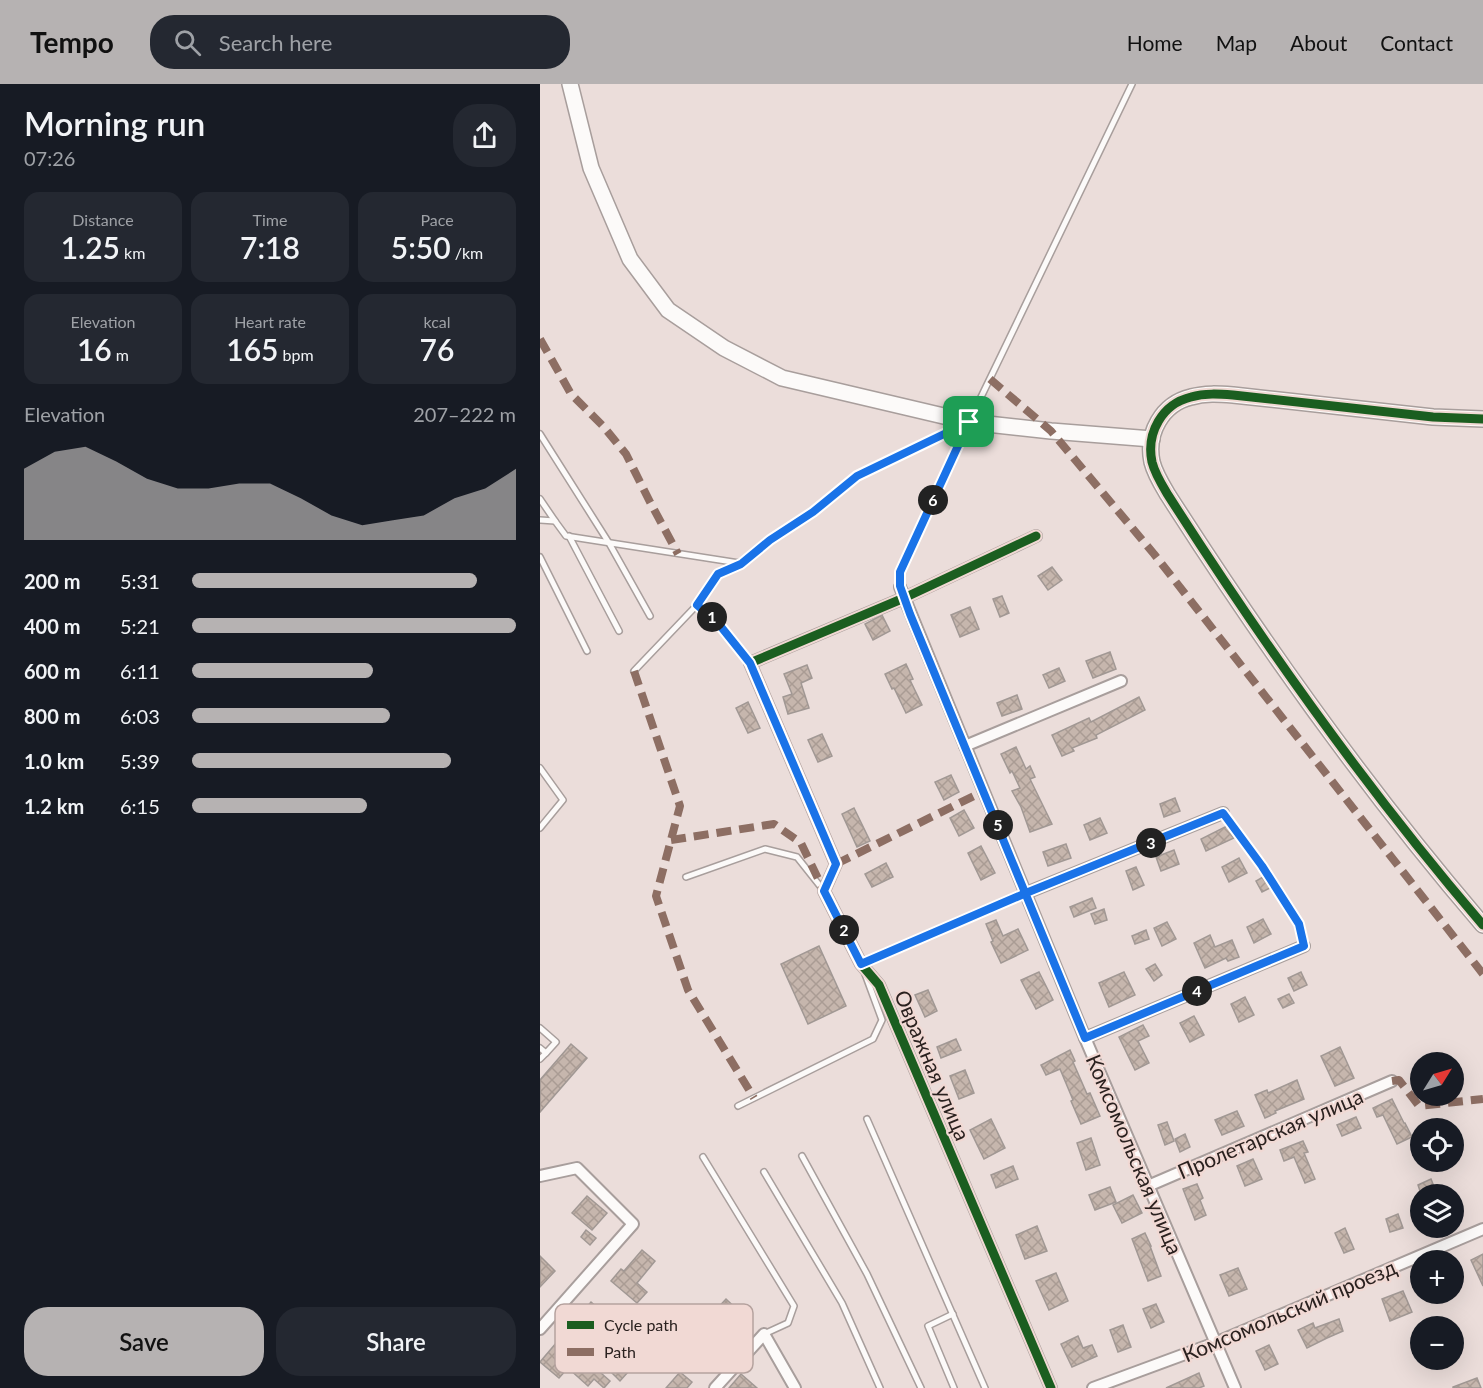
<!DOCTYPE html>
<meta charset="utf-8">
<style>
body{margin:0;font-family:Lato,sans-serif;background:#242831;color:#f1f3f6;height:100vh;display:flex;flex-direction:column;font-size:22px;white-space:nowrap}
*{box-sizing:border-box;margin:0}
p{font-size:20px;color:#9ea1a6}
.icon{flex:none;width:33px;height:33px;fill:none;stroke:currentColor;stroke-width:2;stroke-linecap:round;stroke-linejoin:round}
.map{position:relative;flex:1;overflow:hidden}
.side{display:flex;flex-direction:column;background:#171b24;width:540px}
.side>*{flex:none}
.needle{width:39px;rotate:53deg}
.tools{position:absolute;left:870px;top:968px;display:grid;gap:12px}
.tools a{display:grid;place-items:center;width:54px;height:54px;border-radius:50%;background:#171b24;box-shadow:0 6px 24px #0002;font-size:30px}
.pin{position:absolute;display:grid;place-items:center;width:51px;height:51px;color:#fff;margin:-26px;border-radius:12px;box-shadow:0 3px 9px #0006}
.km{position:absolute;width:30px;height:30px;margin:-15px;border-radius:50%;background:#222;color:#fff;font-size:16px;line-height:30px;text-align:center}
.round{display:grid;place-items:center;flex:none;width:63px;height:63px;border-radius:24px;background:#242831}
.overview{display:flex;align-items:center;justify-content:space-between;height:102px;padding:0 24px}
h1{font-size:33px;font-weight:600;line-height:45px}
.figures{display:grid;grid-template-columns:repeat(3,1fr);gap:9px;height:102px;padding:6px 24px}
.figures div{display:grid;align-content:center;border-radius:15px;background:#242831;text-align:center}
.figures b{font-size:30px;font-weight:600}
.figures small{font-size:16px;font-weight:400}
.figures p{font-size:16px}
.chart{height:168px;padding:12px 24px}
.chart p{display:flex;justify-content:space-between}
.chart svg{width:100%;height:108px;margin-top:6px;fill:#b6b2b2;opacity:.7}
.button{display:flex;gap:12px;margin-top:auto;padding:12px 24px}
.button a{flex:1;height:69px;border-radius:24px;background:#b6b2b2;color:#111;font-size:24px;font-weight:600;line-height:69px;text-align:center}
.button a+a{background:#242831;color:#f1f3f6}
ul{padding:0 24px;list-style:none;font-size:20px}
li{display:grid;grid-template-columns:96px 72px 1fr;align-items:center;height:45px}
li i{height:15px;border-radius:8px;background:#b6b2b2}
header{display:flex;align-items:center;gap:36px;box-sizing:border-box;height:84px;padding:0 30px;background:#b6b2b2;color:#111}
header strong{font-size:28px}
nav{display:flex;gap:33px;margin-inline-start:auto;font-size:21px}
.search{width:420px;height:54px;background:#242831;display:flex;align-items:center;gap:15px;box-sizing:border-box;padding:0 21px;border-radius:24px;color:#9ea1a6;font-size:22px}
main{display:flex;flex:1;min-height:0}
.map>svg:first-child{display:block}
.building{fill:url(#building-cross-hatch);stroke:#a19894;stroke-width:1.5}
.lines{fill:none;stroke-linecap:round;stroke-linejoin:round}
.lane-casing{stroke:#a89e9c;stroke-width:8}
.street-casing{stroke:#a89e9c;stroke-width:14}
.secondary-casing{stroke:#a89e9c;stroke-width:18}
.lane{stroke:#fcfaf9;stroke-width:5}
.street{stroke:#fcfaf9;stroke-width:10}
.secondary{stroke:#fcfaf9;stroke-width:15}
.quiet{stroke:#8d6e63;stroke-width:8;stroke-dasharray:15 8;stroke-linecap:butt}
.cycleway-casing{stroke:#f1d9d4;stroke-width:13}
.cycleway{stroke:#1b5e20;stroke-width:9}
.route-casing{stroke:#fff;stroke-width:12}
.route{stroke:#1a73e8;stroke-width:8}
.labels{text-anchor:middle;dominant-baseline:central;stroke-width:4.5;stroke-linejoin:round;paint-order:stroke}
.street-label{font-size:21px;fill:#2a211f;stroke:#f1d9d4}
.key{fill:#f1d9d4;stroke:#b5a29e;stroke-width:1.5}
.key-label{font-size:16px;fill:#2a211f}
</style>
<header>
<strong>Tempo</strong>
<div class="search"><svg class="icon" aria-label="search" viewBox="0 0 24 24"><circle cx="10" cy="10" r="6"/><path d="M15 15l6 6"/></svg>Search here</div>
<nav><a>Home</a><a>Map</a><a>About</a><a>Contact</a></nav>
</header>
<main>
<section class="side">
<div class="overview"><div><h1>Morning run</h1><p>07:26</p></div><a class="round"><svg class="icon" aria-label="share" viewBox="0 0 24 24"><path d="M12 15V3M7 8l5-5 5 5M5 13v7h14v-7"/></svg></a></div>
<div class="figures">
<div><p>Distance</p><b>1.25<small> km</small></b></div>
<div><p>Time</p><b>7:18</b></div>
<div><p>Pace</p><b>5:50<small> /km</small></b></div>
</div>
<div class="figures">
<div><p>Elevation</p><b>16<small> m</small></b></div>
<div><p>Heart rate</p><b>165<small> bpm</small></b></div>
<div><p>kcal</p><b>76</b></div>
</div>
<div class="chart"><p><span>Elevation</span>207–222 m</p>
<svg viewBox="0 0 160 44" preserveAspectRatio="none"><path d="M0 44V15L10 8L20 6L30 12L40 19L50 23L60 23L70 21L80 21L90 27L100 34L110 38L120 36L130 34L140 27L150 23L160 15V44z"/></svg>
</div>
<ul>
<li><b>200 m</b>5:31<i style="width:88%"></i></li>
<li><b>400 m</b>5:21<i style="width:100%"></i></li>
<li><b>600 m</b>6:11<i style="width:56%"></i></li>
<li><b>800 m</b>6:03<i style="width:61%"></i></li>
<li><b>1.0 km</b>5:39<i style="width:80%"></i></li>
<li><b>1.2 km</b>6:15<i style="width:54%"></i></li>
</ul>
<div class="button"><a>Save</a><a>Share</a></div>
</section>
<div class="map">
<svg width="943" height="1304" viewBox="0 0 943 1304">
<defs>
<pattern id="building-cross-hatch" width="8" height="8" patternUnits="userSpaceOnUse" patternTransform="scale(1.5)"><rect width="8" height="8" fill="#c6b6ad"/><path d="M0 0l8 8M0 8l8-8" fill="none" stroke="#aa9c94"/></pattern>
</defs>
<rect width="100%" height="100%" fill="#ebddda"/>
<!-- building -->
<g class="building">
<path d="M512,483l10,13 -14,10 -10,-14z"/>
<path d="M462,512l7,17 -9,4 -7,-18z"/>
<path d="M430,523l9,22 -19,8 -9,-22z"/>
<path d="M342,531l8,16 -17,9 -8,-16z"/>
<path d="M570,568l6,17 -23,9 -7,-17z"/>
<path d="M366,580l7,15 -3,1 12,25 -16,8 -12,-25 -2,1 -7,-15z"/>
<path d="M267,581l5,13 -11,5 8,25 -21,6 -5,-17 9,-3 -8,-20z"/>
<path d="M519,584l6,13 -16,7 -6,-13z"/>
<path d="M477,611l5,14 -20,7 -5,-13z"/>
<path d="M599,613l6,13 -49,25 1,3 -25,10 2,3 -12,5 -10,-21 37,-17 2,4z"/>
<path d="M208,618l12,26 -12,5 -12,-25z"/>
<path d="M282,650l10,22 -14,6 -10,-22z"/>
<path d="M476,663l10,22 4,-3 5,11 -5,2 22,45 -22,8 -9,-25 -9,-16 8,-3 -8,-17 -2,2 -9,-19z"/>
<path d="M411,691l8,17 -15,8 -9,-18z"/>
<path d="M635,714l5,13 -16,6 -4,-13z"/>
<path d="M314,724l16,33 -13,6 -15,-33z"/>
<path d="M424,726l10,18 -15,8 -9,-18z"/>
<path d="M560,734l7,15 -17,7 -6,-15z"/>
<path d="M687,742l7,12 -28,13 -5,-12z"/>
<path d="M526,760l5,14 -23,8 -5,-14z"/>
<path d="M441,762l14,27 -14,7 -13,-27z"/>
<path d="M634,766l5,14 -18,7 -5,-14z"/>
<path d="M699,774l8,15 -18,9 -7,-15z"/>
<path d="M346,779l7,14 -21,10 -7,-13z"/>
<path d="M596,783l8,18 -11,5 -7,-19z"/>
<path d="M723,793l7,11 -8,4 -6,-11z"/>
<path d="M552,814l4,10 -22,9 -4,-10z"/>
<path d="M564,825l3,11 -12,4 -4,-10z"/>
<path d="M723,835l8,15 -17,9 -7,-16z"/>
<path d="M456,836l7,16 15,-7 10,21 -27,13 -10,-21 2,-1 -7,-17z"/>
<path d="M627,838l9,17 -14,7 -8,-18z"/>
<path d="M606,846l3,9 -14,5 -3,-8z"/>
<path d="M670,851l5,12 17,-7 7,17 -11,4 -2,-3 -21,10 -11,-25z"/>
<path d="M279,862l27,60 -38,18 -27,-60z"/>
<path d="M615,880l7,11 -8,6 -8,-12z"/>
<path d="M499,888l14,28 -17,9 -15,-29z"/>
<path d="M584,888l11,23 -26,12 -10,-24z"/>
<path d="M761,888l6,13 -13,6 -6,-13z"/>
<path d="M388,906l9,21 -12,6 -10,-22z"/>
<path d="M749,910l5,9 -11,5 -5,-9z"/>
<path d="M705,913l9,18 -15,7 -8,-18z"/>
<path d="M654,932l10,19 -14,7 -10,-19z"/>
<path d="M603,941l6,11 -11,5 11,22 -14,7 -16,-33z"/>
<path d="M416,955l5,11 -20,8 -4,-11z"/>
<path d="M31,960l16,14 -47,54v-32z"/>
<path d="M800,963l14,31 -19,8 -14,-30z"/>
<path d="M530,966l5,11 -2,1 14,32 3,-1 10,23 -19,8 -10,-23 2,-1 -13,-31 -14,6 -5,-10z"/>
<path d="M425,986l9,23 -15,6 -9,-23z"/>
<path d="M757,996l7,19 -29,12 1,2 -11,5 -10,-23 12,-5 1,3z"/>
<path d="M852,1015l12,24h1l7,14 -15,7 -14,-29 -6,2 -4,-9z"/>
<path d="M697,1027l7,15 -22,9 -7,-15z"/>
<path d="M816,1033l5,11 -19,8 -5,-11z"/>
<path d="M451,1035l14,29 -21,11 -14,-29z"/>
<path d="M627,1038l7,19 -9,4 -7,-20z"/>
<path d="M645,1050l5,13 -10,5 -5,-13z"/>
<path d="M551,1054l9,27 -14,5 -9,-27z"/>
<path d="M763,1057l5,11 -4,1 11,26 -10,4 -11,-26 -10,4 -4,-11z"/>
<path d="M713,1075l9,20 -17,7 -8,-20z"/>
<path d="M473,1082l5,13 -22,9 -5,-13z"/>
<path d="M891,1095l6,15h-16l-3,-9z"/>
<path d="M657,1100l6,14 -3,2 6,15 -11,5 -12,-31z"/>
<path d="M570,1103l6,15 -21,8 -6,-15z"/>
<path d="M593,1111l9,18 -20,10 -9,-18z"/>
<path d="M47,1112l20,17 -15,17 -20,-17z"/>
<path d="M858,1130l5,14 -13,4 -4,-13z"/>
<path d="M497,1142l10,25 -22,8 -9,-24z"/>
<path d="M805,1144l9,21 -10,4 -9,-20z"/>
<path d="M46,1146l10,8 -6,7 -9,-8z"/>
<path d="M605,1149l6,13h-1l11,30 -13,5 -16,-42z"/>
<path d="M102,1166l13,11 -18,22 10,9 -10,11 -26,-22 10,-12 3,2z"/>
<path d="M943,1170v32l-12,-26z"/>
<path d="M0,1172l15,15 -15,16z"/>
<path d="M698,1184l9,21 -18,7 -9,-21z"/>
<path d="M516,1189l12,28 -19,9 -13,-29z"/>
<path d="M863,1207l9,21 -22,9 -8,-22z"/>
<path d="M186,1215l18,17 -11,12 -19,-16z"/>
<path d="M51,1218l15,13 -31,35 35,31 -6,7 -10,-9 -6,7 -20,-18 -9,10 -19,-16z"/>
<path d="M616,1220l8,18 -13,6 -8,-19z"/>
<path d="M799,1235l4,12 -16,7 -20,10 -9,-18 15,-7 2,5z"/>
<path d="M583,1241l8,22 -13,5 -8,-22z"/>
<path d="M538,1252l5,12 9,-3 5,11 -25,11 -11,-23z"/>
<path d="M729,1261l9,19 -13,6 -9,-19z"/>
<path d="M78,1278l10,10 -8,9 -10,-10z"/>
<path d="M140,1288l12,10 -5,6h-21z"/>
<path d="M659,1289l5,13 -5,2h-33z"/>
<path d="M201,1290l16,14h-28z"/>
<path d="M937,1294l4,10h-28v-1z"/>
</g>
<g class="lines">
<defs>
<g id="lane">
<path d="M0,350l69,109 41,73"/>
<path d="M0,415l15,22"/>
<path d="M0,436l15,1 11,15 173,27"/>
<path d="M29,452l50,95"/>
<path d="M0,473l47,94"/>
<path d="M360,503v-15l69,-150 163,-338"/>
<path d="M210,579l-32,-40 -21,-18 21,-31 23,-10 29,-24 43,-28 44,-36 107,-52"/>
<path d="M94,587l63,-66"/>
<path d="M0,684l23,32 -23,28"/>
<path d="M683,729l39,53 37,58 5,22"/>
<path d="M146,793l79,-28 32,8 27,34"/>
<path d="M322,881l-1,-1 164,-71"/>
<path d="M0,944l16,14 -10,11"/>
<path d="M0,964l6,5 -6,6"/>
<path d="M198,1022l135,-67 9,-19 -17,-46"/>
<path d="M327,1035l118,269"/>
<path d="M262,1072l65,118 54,114"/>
<path d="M163,1073l91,149 -6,17 -24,11"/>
<path d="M224,1088l78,131 38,85"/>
<path d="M413,1230l-25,12 26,62"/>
</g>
<g id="street">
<path d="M496,452l-132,62 -154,65 86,201 -12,27 37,73 18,21 172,403"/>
<path d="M360,503l11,27 174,424 150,350"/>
<path d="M425,662l156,-65"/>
<path d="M486,809l197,-80"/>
<path d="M545,954l219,-92"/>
<path d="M0,1092l37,-8 56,56 -93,105"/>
<path d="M608,1102l244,-105"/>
<path d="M175,1304l49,-54 31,54"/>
<path d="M553,1304l122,-45 268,-114"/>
</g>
<g id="secondary">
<path d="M30,0l21,84 39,91 38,51 56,38 58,30 187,44 82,9 101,8"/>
<path d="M943,335l-50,-2 -200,-22c-14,-1 -28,-2 -42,2 -29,7 -45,36 -39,65 3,12 10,23 16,33 96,150 199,295 315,430"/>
</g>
</defs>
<!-- lane casing -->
<use href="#lane" class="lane-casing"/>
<!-- street casing -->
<use href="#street" class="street-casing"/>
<!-- secondary casing -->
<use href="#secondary" class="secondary-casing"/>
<!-- lane -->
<use href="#lane" class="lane"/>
<!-- street -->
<use href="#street" class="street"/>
<!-- secondary -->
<use href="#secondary" class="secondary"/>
<!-- quiet -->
<g class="quiet">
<path d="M0,255l31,55 32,32 23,28 24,48 28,52"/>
<path d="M450,295l61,52 103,123 329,420"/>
<path d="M94,587l46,135 -24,90 32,94 66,108"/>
<path d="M131,756l103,-16 27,19 23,48"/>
<path d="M296,780l148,-73"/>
<path d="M852,997l7,-1 20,26 64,-7"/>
</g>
<defs>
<g id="cycleway">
<path d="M943,335l-50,-2 -200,-22c-14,-1 -28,-2 -42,2 -29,7 -45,36 -39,65 3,12 10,23 16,33 96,150 199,295 315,430"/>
<path d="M496,452l-132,62 -154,65 86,201 -12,27 37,73 18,21 172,403"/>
</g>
</defs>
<!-- cycleway casing -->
<use href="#cycleway" class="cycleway-casing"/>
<!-- cycleway -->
<use href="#cycleway" class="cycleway"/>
</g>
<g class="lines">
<defs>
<path id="route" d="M429,338l-112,54 -44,36 -43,28 -29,24 -23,10 -21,31 21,18 32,40 86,201 -12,27 37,73 165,-71 197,-80 39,53 37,58 5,22 -219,92 -175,-424 -10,-28v-14l69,-150"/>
</defs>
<!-- route casing -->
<use href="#route" class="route-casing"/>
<!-- route -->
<use href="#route" class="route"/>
</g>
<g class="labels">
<!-- street labels -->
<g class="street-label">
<text transform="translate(393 981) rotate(67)">Овражная улица</text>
<text transform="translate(730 1049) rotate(-23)">Пролетарская улица</text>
<text transform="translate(595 1070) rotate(67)">Комсомольская улица</text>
<text transform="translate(749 1226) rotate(-23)">Комсомольский проезд</text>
</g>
</g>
<!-- legend -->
<rect x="15" y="1220" width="198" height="69" rx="9" class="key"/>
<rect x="27" y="1237" width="27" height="8" fill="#1b5e20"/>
<rect x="27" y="1264" width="27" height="8" fill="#8d6e63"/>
<g class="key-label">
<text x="64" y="1247">Cycle path</text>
<text x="64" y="1274">Path</text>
</g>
</svg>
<div class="tools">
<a><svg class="needle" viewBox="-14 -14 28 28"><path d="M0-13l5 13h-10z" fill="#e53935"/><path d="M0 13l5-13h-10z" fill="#9ea1a6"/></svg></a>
<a><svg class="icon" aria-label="locate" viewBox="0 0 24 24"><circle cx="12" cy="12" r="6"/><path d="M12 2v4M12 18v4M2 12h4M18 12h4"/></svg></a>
<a><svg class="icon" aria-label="layers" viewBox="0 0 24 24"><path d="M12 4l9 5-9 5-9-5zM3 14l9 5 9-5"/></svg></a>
<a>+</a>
<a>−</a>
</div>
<div class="pin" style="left:429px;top:338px;background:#1e9e55"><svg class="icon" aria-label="arrive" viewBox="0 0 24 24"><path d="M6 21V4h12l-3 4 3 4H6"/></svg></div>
<b class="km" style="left:172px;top:533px">1</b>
<b class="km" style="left:304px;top:846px">2</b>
<b class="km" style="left:611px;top:759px">3</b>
<b class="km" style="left:657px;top:907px">4</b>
<b class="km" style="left:458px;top:741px">5</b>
<b class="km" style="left:393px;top:416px">6</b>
</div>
</main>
